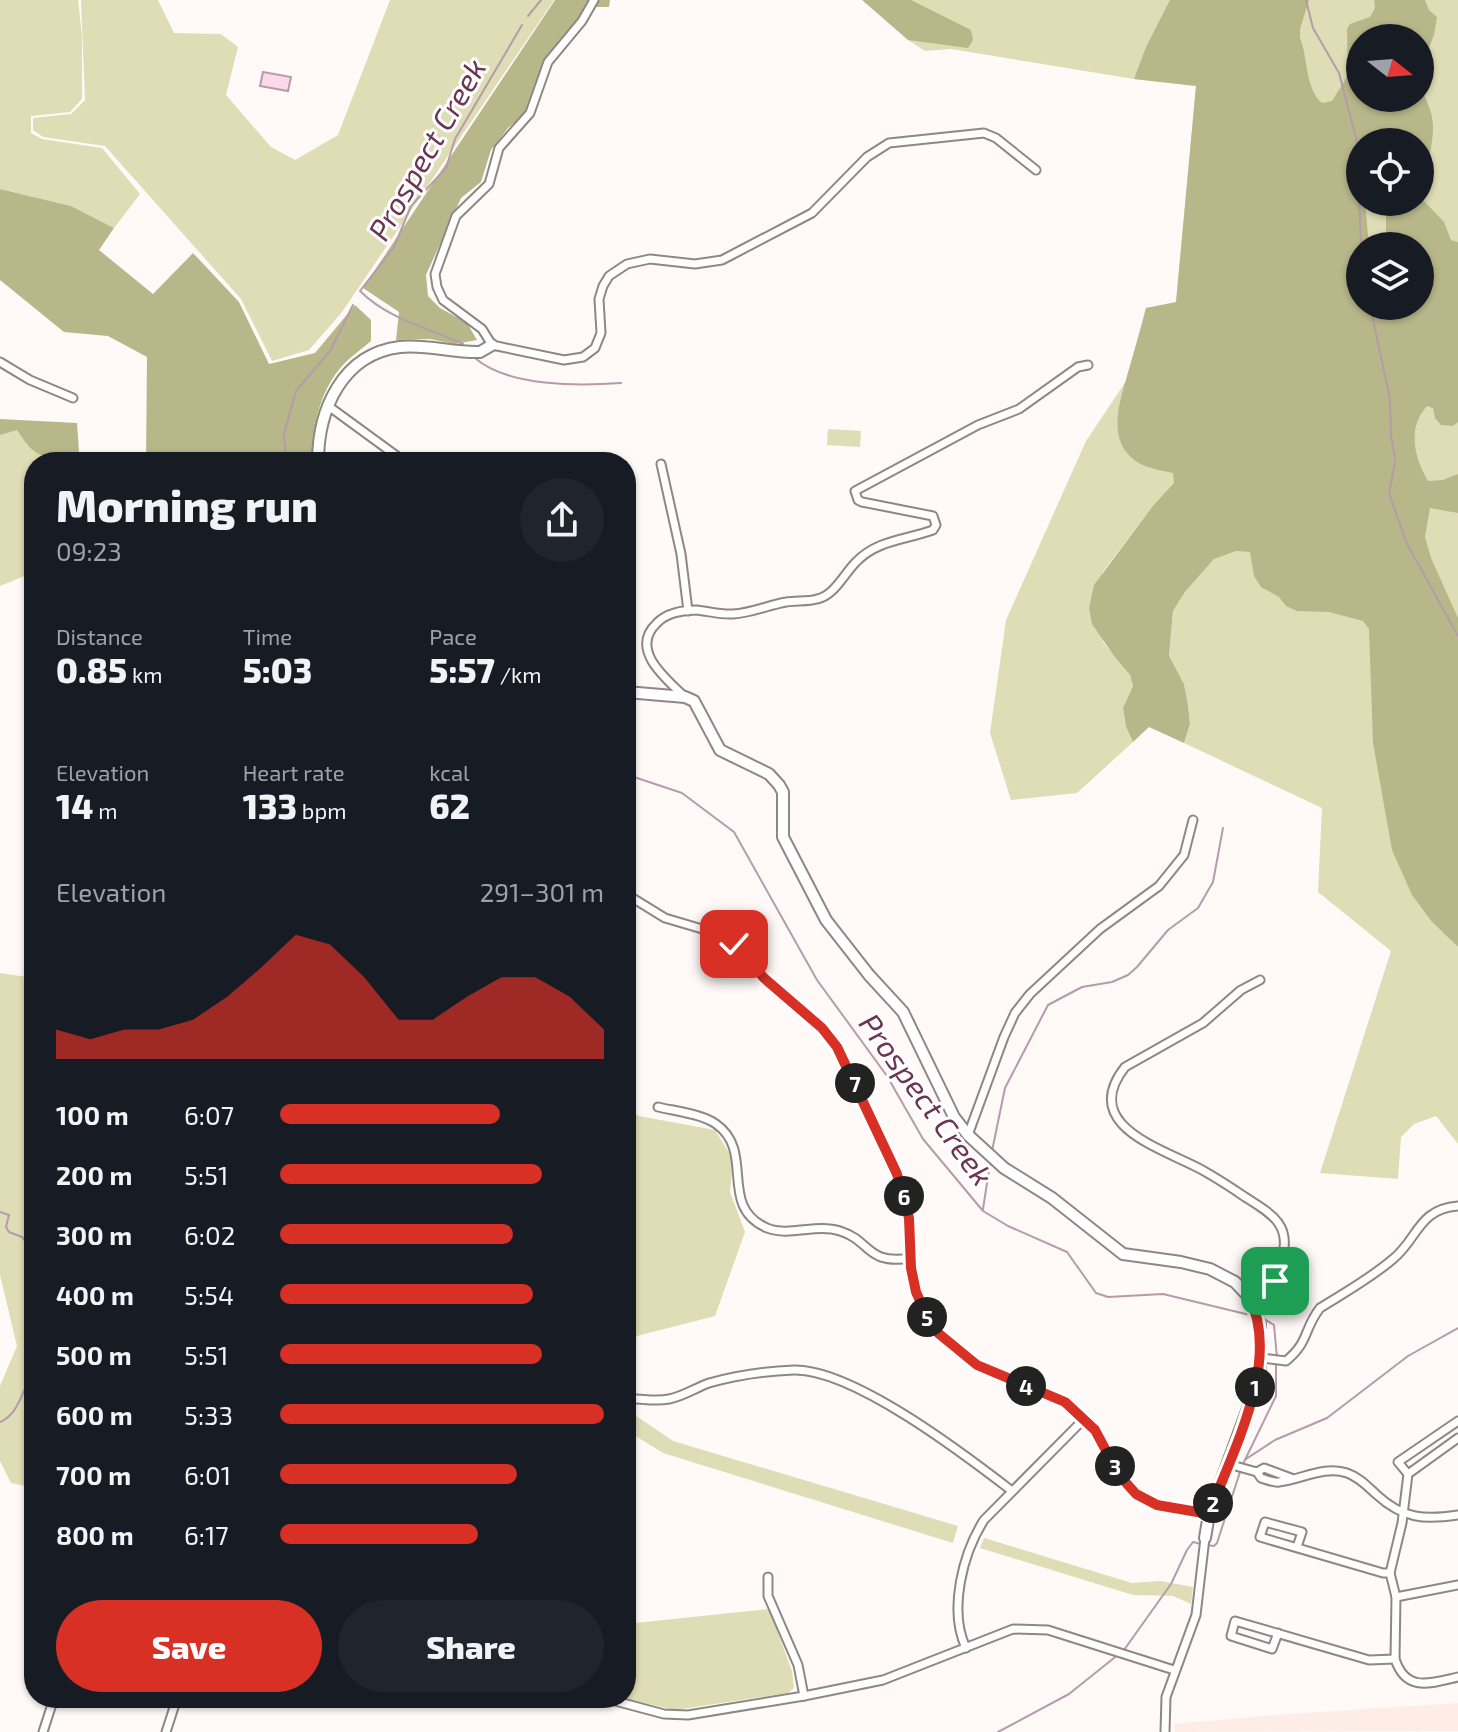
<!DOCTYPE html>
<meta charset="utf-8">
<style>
body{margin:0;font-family:"Exo 2",sans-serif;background:#20242c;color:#f1f3f6;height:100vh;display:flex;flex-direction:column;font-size:30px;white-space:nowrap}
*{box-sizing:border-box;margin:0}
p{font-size:26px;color:#9ea1a6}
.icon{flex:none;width:44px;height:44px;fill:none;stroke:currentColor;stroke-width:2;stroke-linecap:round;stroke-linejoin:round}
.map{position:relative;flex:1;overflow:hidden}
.side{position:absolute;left:24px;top:452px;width:612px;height:1256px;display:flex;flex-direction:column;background:#171b24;border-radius:32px;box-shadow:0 2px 6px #0004}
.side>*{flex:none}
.needle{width:52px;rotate:107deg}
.fabs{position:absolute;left:1346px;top:24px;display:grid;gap:16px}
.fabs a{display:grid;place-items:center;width:88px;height:88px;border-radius:50%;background:#171b24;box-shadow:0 2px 6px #0004;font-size:40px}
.pin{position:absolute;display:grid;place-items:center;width:68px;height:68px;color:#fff;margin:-34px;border-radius:16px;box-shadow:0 4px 12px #0006}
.km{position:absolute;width:40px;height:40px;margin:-20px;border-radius:50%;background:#222;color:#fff;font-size:22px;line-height:40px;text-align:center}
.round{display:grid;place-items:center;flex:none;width:84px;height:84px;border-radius:42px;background:#20242c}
.summary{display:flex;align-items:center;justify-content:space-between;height:136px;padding:0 32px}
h1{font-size:44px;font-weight:800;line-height:60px}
.stats{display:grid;grid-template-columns:repeat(3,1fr);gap:12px;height:136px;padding:8px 32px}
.stats div{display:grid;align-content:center}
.stats b{font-size:34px;font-weight:800}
.stats small{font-size:22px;font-weight:400}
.stats p{font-size:22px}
.chart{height:224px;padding:16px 32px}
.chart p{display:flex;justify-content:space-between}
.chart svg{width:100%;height:144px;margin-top:8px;fill:#d93025;opacity:.7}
.button{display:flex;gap:16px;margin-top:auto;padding:16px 32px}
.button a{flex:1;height:92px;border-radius:48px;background:#d93025;color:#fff;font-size:32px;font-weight:800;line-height:92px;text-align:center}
.button a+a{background:#20242c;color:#f1f3f6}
ul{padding:0 32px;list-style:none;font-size:26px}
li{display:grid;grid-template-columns:128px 96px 1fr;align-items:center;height:60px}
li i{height:20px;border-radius:10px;background:#d93025}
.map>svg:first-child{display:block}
.built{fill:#feede6}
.green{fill:#dfddb5;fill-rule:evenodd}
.forest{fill:#b8b78a}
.water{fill:#fdd7ea;stroke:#b79ba8;stroke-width:2}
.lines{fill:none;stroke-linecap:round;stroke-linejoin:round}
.stream{stroke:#b79ba8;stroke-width:2}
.street-casing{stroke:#8f8783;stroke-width:11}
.secondary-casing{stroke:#8f8783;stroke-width:14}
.street{stroke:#fff;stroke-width:7}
.secondary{stroke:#fff;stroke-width:10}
.route-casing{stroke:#fff;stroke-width:16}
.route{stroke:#d93025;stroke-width:10}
.labels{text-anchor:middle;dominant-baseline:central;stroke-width:6;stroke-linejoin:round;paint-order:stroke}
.water-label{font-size:30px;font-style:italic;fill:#6c3353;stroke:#fff}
</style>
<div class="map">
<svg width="1458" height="1732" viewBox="0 0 1458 1732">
<rect width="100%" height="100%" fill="#fffaf7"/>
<!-- built -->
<path class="built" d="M1458,1703v28l-283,1 -1,-8 113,-10z"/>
<!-- green -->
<g class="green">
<path d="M0,0h78l4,35v64l-12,13 -39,4v17l11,6 60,9 38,46 -26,34 -43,-22 -71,-17z"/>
<path d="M81,0h77l16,33 47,1 17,13 -12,48 45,52 24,13 43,-25 52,-135h164l-212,312 -33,38 -37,11 -31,-62 -136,-153 -62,-9 -10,-7v-12l38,-4 14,-14z"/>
<path d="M876,0h582v736l-26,186 26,25v197l-22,-28 -22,8 -13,13 -3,42 -78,-6 71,-222 -73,-59 4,-84 -138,-65 6,-19 -2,-19 -4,-21 -15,-27 4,-46 12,-19 29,-33 -62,-52 -50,66 1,69 27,33 3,11 -10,22 3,19 7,15 -56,51 -66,7 -21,-67 16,-113 80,-179 40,-60 20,-73 30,-5 20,-217 -62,-7 -183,-30 -26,2 -17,-11zM1360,38h60v60h-60zM1360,142h60v60h-60zM1360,246h60v60h-60z"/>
<path d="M828,429l33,2 -1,16 -33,-2z"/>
<path d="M13,430h4c20,31 29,26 62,22l1,10h-46v110l-34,14v-151z"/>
<path d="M0,973l34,5v510l-23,-5 -11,-22v-75l17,-40 -17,-71z"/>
<path d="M626,1109l13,7 76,14 18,29 -3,33 15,40 -30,84 -78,20 -11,20z"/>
<path d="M629,1411l44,30 285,85 -5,17 -290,-90 -37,-23v-17z"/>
<path d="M984,1538l148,45 28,-2 33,6 -2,17 -18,-8 -40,-1 -153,-47z"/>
<path d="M769,1609l23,62 2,17 -6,5 -113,17 -53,-12h4v-74z"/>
</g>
<!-- forest -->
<g class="forest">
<path d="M555,0h55l-1,7h-19l-44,54 -19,51 -19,16 -17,22 -10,32 -20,16 -35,77 2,21 12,12 27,15 10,17 -22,4 -25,-5 -34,1 3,-28 -36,-24z"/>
<path d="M862,0h49l60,30 2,10 -5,8 -60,-8z"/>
<path d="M1170,0h139l-9,29v9c8,19 5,51 22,65l10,-2 16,-26 -1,-46 3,-5 20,-7 5,-9 -1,-8h51l4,10 8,7 -3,18 -14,35v-32h-60v60h60v-11c16,31 15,38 9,72l-9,8v-25h-60v60h5l4,44h-9v60h60v-60h-34v-30l2,-8 9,-5 27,-2 20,21 7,18 7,2v180l-5,4 -12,-1 -6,-7 -2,-10 -6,-2c-20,22 -13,51 1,75l15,-1 15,-6v39l-28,-5 -5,29 6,21 27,60v329l-26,-25 -20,-27 -20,-45 -19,-107 -4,-114 -6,-8 -34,-9 -32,-1 -11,-5 -7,-9 -18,-10 -7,-11 -4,-24 -14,-1 -22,8 -29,33 -12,19 -4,45 15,28 4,21 2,19 -6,19 -35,-16 -16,15 -7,-15 -3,-19 10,-22 -3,-11 -16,-19 -22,-32 -3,-16 5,-23 58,-78 22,-24 -1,-10c-10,-2 -27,-5 -36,-11 -33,-22 -16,-64 -8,-93 6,-21 12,-41 17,-61l30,-6 20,-216 -62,-7 12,-32z"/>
<path d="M0,189l71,17 43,22 -15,22 54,44 40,-41 46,49 30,62 46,-11 40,-48 16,15v21c-9,8 -21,16 -29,25 -23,26 -30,63 -30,96h-166l1,-105 -39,-21 -44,-4 -64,-52z"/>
<path d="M0,419l77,4 2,29c-35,5 -41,11 -62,-22l-17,5z"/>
</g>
<!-- water -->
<path class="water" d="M263,72l28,5 -3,14 -28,-5z"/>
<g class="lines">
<!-- stream -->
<g class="stream">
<path d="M1306,0l7,28 26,45 18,69 4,104"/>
<path d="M528,16l13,-16"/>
<path d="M1370,306l20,93 1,36 4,24"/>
<path d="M463,344c-35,-16 -75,-25 -103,-53l34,-44 17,-41 35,-38 9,-29 67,-114"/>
<path d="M475,358c33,29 105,28 146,25"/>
<path d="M286,462l-2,-28 12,-43 34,-40 23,-46"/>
<path d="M1395,463l-6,30 17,49 52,94"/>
<path d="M626,771l5,5 51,17 52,39 83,148 70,96 36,63 60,72 25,15 59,26 29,41 12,4 55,-3 91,22"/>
<path d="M992,1151l13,-63 43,-83 34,-18 30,-5 16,-7 9,-8 31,-37 30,-22 15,-26 10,-54"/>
<path d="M983,1209l7,-45"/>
<path d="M0,1212l9,3 -3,12 3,5 13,5 6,7c1,16 -10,32 6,43"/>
<path d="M1261,1317l13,8 3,33"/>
<path d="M0,1422c20,-8 22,-34 34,-50"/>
<path d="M1246,1459l29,-19 52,-22 81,-62 50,-28"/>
<path d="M1242,1466l34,-70v-32"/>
<path d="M1207,1545l7,1 3,-3 23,-71"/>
<path d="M1124,1650l47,-66 16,-34 6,-8 8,2"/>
<path d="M998,1732l71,-38 50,-40"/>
</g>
<defs>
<g id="street">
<path d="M594,0l-12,21 -34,41 -18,51 -31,35 -10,36 -33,32 -21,58 2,13 6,13 39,29 10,16 72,15 19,-3 12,-9 6,-15 -2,-34 4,-13 6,-10 18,-12 23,-5 45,5 27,-4 90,-47 55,-56 22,-14 95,-10 12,5 40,32"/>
<path d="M0,362l30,18 43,18"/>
<path d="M327,405l78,57"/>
<path d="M661,464l20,90 7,57"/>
<path d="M685,697c-20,-19 -56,-48 -28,-74 9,-10 26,-13 39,-13 12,1 25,5 37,4 18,-1 36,-9 53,-12 10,-2 21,0 31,-3 17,-3 27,-25 39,-37 21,-22 49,-22 77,-32l3,-5 -3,-9 -71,-14 -4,-2 -3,-9 123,-66 41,-16 59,-42 10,-2"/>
<path d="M626,894l39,24 44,13 25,13 30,34 58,50 15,19 60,127 12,44 2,50 5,24 11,24 11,17 39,32 88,37 30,28 10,15 14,30 17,19 21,11 52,9"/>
<path d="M658,1107c17,4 44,7 58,17 40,28 1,82 51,104 23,9 49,-5 73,3 32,10 25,34 71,27"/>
<path d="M968,1135l36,-98 11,-24 15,-19 70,-65 59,-43 25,-31 9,-35"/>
<path d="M1249,1297c24,-13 25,-12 33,-39 10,-34 -12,-45 -37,-61 -13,-9 -27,-18 -41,-26 -39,-22 -126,-44 -79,-104l78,-44 38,-33 19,-10"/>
<path d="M1261,1358l25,3c24,-20 17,-31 34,-53 24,-15 51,-30 73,-49 25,-20 25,-50 65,-53"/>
<path d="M626,1399c14,-1 29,3 43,0 15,-3 26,-11 40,-16 25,-7 58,-12 85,-13 59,-1 170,84 218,121"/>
<path d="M1458,1438l-50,36 -6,49 -12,50 6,24 -1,62c11,34 36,24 63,18"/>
<path d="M1228,1464l29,8 7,-4 27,10"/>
<path d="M1257,1472l4,6c6,2 13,5 18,4 21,-2 46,-17 68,-9 12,4 21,14 30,22 26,24 48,25 81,20"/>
<path d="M1408,1474l-10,-12 60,-41"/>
<path d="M1297,1547l5,-15 -37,-10 -5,15 123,36h7"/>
<path d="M768,1577v19l30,69 6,31"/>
<path d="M1396,1597l62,-12"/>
<path d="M1278,1633l-6,16 -41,-13 4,-15 134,39 26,-1"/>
<path d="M966,1648c-18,-38 -3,-95 18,-128l99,-100"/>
<path d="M604,1698l60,16 24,1 116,-19 79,-16 130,-51 35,1 126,40"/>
<path d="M43,1732l11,-34"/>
<path d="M166,1732l11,-34"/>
<path d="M1165,1732l1,-35 30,-82 9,-77"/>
</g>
<g id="secondary">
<path d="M318,462c0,-52 24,-108 82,-115 27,-3 53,6 80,5l12,-7"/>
<path d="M626,692l59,5 9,4 26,49 49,24 10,11 4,7v45l43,83 43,55 34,37 51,105 14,18 36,33 48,30 71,56 58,8 29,7 25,13 14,15 11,27v42l-7,29 -44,119 -4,24"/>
</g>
</defs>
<!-- street casing -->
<use href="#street" class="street-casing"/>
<!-- secondary casing -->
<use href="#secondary" class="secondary-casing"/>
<!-- street -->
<use href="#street" class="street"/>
<!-- secondary -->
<use href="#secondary" class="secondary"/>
</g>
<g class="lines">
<defs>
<path id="route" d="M734,944l30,34 58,50 15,19 60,127 12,44 2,50 5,24 11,24 11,17 39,32 88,37 30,28 24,45 17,19 21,11 52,9c23,-62 73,-153 40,-217l19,-8 7,-8"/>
</defs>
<!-- route casing -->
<use href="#route" class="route-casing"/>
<!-- route -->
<use href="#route" class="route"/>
</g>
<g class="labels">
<!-- water labels -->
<g class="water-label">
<text transform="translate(426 149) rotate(-60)">Prospect Creek</text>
<text transform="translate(927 1099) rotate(54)">Prospect Creek</text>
</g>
</g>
</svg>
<div class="fabs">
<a><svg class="needle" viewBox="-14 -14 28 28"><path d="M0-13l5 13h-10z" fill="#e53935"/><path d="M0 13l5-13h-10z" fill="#9ea1a6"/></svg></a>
<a><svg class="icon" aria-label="locate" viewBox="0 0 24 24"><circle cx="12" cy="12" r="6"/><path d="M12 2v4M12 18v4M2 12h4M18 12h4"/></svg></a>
<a><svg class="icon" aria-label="layers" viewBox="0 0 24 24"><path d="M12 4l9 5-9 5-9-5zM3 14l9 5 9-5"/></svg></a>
</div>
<div class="pin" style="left:1275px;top:1281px;background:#1e9e55"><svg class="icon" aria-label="arrive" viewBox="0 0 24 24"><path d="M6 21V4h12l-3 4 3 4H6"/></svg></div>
<div class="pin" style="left:734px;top:944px;background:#d93025"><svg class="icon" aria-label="check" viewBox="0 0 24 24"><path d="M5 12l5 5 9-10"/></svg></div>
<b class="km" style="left:1255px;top:1387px">1</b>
<b class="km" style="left:1213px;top:1503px">2</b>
<b class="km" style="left:1115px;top:1466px">3</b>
<b class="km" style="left:1026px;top:1386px">4</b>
<b class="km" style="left:927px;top:1317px">5</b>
<b class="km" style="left:904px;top:1196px">6</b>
<b class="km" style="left:855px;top:1083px">7</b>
<section class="side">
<div class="summary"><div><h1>Morning run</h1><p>09:23</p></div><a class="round"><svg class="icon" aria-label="share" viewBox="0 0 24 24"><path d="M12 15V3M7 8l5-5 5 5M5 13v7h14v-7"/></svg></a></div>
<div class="stats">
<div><p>Distance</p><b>0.85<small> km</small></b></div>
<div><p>Time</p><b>5:03</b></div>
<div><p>Pace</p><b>5:57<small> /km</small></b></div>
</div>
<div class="stats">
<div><p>Elevation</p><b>14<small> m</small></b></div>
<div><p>Heart rate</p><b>133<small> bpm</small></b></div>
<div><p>kcal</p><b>62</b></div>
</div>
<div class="chart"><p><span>Elevation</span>291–301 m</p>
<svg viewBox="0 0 160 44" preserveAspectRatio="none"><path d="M0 44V35L10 38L20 35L30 35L40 32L50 25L60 16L70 6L80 9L90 19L100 32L110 32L120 25L130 19L140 19L150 25L160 35V44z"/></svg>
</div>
<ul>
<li><b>100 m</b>6:07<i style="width:68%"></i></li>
<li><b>200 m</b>5:51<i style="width:81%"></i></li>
<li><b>300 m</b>6:02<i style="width:72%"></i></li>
<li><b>400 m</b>5:54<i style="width:78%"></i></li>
<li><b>500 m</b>5:51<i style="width:81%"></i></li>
<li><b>600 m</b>5:33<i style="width:100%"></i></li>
<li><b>700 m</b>6:01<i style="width:73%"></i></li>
<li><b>800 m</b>6:17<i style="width:61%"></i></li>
</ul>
<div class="button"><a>Save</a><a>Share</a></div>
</section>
</div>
